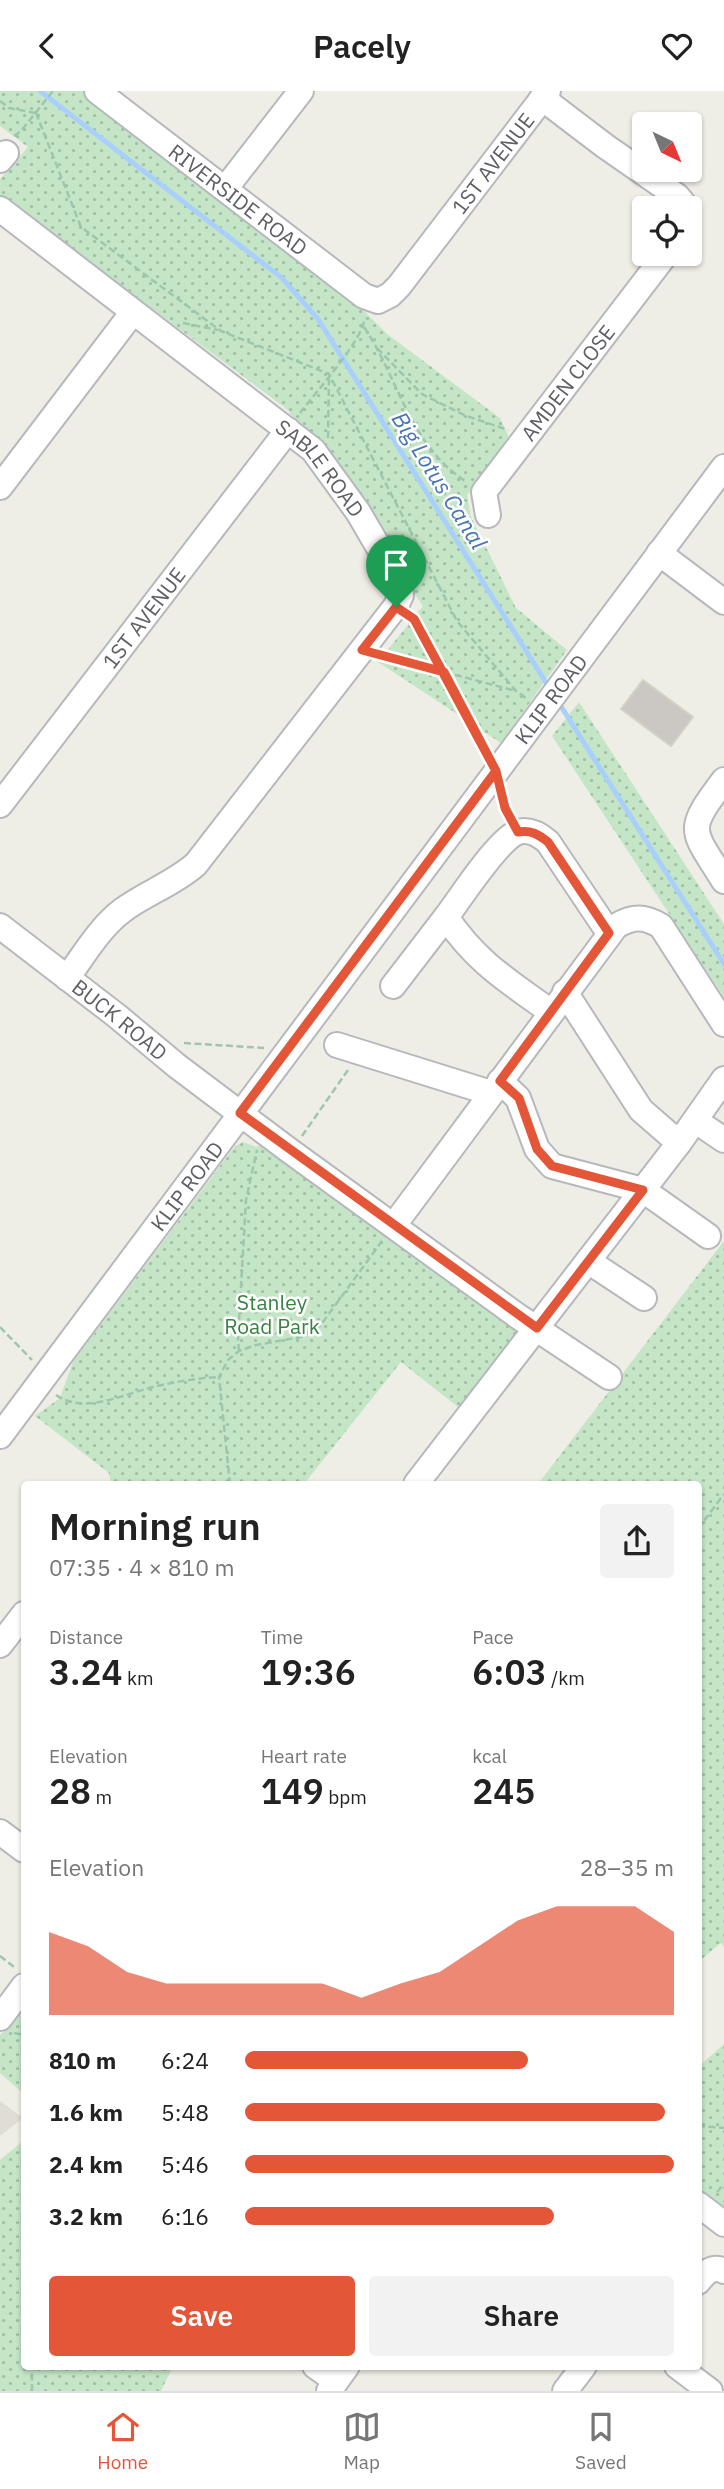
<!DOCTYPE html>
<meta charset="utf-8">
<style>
body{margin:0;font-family:"IBM Plex Sans",sans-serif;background:#f2f2f2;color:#222;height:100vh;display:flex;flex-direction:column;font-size:26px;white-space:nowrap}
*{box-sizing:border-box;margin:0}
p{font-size:23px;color:#767676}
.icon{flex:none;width:38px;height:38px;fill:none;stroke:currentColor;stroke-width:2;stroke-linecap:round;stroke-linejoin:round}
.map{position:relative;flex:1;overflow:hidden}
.drawer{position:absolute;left:21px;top:1390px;width:681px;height:889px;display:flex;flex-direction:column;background:#fff;border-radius:7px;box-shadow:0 2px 5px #0004}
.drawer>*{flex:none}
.needle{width:46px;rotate:137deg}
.fabs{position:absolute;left:632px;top:21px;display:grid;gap:14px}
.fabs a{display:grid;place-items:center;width:70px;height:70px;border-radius:7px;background:#fff;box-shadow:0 2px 5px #0004;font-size:35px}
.pin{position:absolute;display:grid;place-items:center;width:60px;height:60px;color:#fff;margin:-72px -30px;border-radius:50% 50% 50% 0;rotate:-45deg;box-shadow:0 0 7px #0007}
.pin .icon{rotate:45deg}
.round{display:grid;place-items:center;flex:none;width:74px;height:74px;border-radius:7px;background:#f2f2f2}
.summary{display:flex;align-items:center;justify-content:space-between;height:119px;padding:0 28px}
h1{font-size:38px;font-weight:600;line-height:52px}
.stats{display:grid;grid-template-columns:repeat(3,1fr);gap:10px;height:119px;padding:7px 28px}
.stats div{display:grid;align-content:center}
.stats b{font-size:35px;font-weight:600}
.stats small{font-size:19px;font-weight:400}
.stats p{font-size:19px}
.chart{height:196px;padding:14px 28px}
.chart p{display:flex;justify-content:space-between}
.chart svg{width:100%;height:126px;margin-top:7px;fill:#e45638;opacity:.7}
.cta{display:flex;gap:14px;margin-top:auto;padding:14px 28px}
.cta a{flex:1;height:80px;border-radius:7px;background:#e45638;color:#fff;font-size:28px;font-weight:600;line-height:80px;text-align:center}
.cta a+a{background:#f2f2f2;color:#222}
ul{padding:0 28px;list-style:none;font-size:23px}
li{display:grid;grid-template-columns:112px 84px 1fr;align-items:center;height:52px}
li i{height:18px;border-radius:9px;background:#e45638}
header{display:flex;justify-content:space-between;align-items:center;height:91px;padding:0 28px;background:#fff;font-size:32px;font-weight:600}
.dock{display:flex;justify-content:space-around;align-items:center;height:98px;border-top:2px solid #e0e0e0;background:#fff;font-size:19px;color:#767676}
.dock a{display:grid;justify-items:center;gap:4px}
.dock .active{color:#e45638}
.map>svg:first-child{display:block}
.education{fill:#dfddd4}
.grass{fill:url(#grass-dots)}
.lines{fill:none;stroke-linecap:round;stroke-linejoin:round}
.stream{stroke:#a9d0fc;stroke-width:5}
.building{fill:#cbc8c3;stroke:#d4d1c5;stroke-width:2}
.minor-casing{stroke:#b6b8bc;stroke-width:28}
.path{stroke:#9dc6ad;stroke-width:2.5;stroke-dasharray:7 3.5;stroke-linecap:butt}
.minor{stroke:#fff;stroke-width:24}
.route-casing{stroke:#fff;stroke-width:14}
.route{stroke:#e45638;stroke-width:9}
.labels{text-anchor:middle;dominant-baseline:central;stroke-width:5;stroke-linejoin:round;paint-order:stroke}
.street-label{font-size:21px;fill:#5e6066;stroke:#fff}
.park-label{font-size:21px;fill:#388342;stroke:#fff}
.water-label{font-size:23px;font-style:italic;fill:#4874b7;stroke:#fff}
</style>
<header><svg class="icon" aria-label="back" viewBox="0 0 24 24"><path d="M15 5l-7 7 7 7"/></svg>Pacely<svg class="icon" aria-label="heart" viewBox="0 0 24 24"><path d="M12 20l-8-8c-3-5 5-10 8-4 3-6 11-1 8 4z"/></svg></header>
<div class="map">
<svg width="724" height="2300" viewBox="0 0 724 2300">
<defs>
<pattern id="grass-dots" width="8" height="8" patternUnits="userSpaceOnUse" patternTransform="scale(1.75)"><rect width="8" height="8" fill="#c4e6c7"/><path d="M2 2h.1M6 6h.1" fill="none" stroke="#a2bea5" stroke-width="1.8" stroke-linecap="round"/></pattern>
</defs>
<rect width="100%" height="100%" fill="#efeee6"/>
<!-- education -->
<path class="education" d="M0,2010l23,17 -23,18z"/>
<!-- grass -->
<g class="grass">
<path d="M0,0h102l258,216 27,27 113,84 11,24 -44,53 4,22 45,91 51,42 -66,93 -123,-81 45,-56 -135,-196 -288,-215v-16l28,-32 -28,-21z"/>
<path d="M579,611l145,222v73l-172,-261z"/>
<path d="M243,1051l14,5 5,-5 257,189 -56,80 -62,-49 -97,122h-193l-2,-11 -74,-57 25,-18 13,-36 162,-216z"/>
<path d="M724,1150v706l-3,-4 -23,19v-478h-160z"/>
<path d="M24,1920v83l-24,-21v-38z"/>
<path d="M724,1953v165l-26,-19v-123z"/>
<path d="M24,2049v226h149l-12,25h-161v-231z"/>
</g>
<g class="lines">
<!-- stream -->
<g class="stream">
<path d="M40,0l242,187 36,41 232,370"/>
<path d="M557,609l167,264"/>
</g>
</g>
<!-- building -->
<path class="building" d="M643,589l50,37 -22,29 -50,-37z"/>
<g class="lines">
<defs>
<g id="minor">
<path id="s1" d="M97,0l267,205 14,5 12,-6 9,-9 149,-195"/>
<path d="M542,7l63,48 72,50 10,12"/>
<path d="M0,69l6,-7"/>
<path d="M225,98l76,-98"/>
<path id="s2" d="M0,118l313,241 45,62 42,72 1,11 -5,11 -200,258c-21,19 -50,29 -73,46 -23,17 -39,45 -56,68"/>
<path d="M0,396l133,-175"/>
<path id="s3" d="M488,424l-4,-23 182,-238"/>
<path d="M659,462l65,49"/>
<path d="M724,689c-39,52 -33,48 0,101"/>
<path id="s4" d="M0,714l288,-375"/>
<path id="s5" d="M0,835l117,90 60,50 113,85 229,166 90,60"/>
<path d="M393,895l53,-69"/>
<path d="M565,901l76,118 38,33"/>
<path d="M551,921c-43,-31 -75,-50 -105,-95 14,-18 52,-78 72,-85 12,-4 22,3 30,10l61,91"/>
<path d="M337,954l154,48"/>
<path d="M500,990l18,17 19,51 15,17 91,24 65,46"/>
<path d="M696,1030l28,19"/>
<path d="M394,1134l222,-299c17,-10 28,-10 45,0l63,98"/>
<path d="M588,1170l56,37"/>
<path id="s6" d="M0,1345l724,-969"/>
<path d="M416,1393l263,-341 45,-64"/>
<path d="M0,1554l24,-31"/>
<path d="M0,1741l24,18"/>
<path d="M0,1927l24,-32"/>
<path d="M698,2113l26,20"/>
<path d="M698,2191c7,-9 14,-17 26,-11"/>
<path d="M315,2275l21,15"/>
<path d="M677,2275l33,25"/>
<path d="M329,2300l18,-25"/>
<path d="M565,2300l19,-25"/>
</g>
</defs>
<!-- minor casing -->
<use href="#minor" class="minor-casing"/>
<!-- path -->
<g class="path">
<path d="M0,10l9,7 27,5"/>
<path d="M36,22l45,114 140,104 108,43 128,247 59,70 10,7"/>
<path d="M14,45l7,-5 32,-40"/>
<path d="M183,232l35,7"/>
<path d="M364,236c35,52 46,120 103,155"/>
<path d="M377,257l45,46 42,21 44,15"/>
<path d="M300,322c16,-21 62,-72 65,-95"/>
<path d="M328,347l1,-60"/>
<path d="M413,527l72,132"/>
<path d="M384,565l132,35"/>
<path d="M503,708l6,17"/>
<path d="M184,952l80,5"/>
<path d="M302,1045l46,-66"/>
<path d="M0,1236l32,33"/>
<path d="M239,1260l-1,-12 8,-139 11,-50"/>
<path d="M56,1304c28,20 68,-1 97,-8 22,-5 43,-9 66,-10"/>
<path d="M230,1393l-11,-107 9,-17 11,-9 17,-6 45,-8 19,-11 62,-85"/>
<path d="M698,1438l26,-35"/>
<path d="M0,1865l14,11"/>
<path d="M14,1942l10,2"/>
<path d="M698,2035l26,2"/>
<path d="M717,2101l7,-8"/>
<path d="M32,2300v-25"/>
</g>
<!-- minor -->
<use href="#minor" class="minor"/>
</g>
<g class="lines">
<defs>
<path id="route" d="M396,516l18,12 82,152 -256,342 297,215 106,-138 -91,-24 -15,-17 -18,-51 -19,-17 109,-148 -61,-91c-10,-8 -17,-12 -30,-10l-13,-24 -9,-37 -52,-99 -82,-22 34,-43"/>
</defs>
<!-- route casing -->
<use href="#route" class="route-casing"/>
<!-- route -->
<use href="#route" class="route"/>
</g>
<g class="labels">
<!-- street labels -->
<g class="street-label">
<text stroke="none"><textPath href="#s1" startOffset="532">1ST AVENUE</textPath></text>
<text stroke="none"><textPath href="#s1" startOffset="178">RIVERSIDE ROAD</textPath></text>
<text stroke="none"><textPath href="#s3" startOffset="161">AMDEN CLOSE</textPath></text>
<text stroke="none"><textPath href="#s2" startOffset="413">SABLE ROAD</textPath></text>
<text stroke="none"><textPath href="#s4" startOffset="236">1ST AVENUE</textPath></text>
<text stroke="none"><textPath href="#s6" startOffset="920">KLIP ROAD</textPath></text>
<text stroke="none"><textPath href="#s5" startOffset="152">BUCK ROAD</textPath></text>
<text stroke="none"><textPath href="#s6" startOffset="312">KLIP ROAD</textPath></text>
</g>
<!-- park labels -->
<g class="park-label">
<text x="272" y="1211">Stanley<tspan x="272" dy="24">Road Park</tspan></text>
</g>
<!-- water labels -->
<g class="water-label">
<text transform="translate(440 389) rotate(58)">Big Lotus Canal</text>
</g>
</g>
</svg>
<div class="fabs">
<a><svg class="needle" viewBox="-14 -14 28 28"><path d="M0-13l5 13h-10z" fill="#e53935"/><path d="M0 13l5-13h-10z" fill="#767676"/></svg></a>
<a><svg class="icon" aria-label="locate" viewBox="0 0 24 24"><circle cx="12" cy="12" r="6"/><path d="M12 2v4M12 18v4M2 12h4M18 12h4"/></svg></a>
</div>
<div class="pin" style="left:396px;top:516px;background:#1e9e55"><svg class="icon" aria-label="arrive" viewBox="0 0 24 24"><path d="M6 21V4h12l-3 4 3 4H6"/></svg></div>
<section class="drawer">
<div class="summary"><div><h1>Morning run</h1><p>07:35 · 4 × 810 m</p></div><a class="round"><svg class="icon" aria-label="share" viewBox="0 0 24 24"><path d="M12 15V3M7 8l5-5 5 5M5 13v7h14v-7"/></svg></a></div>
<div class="stats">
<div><p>Distance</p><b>3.24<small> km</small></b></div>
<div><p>Time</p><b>19:36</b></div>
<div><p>Pace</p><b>6:03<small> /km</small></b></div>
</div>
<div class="stats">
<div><p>Elevation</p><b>28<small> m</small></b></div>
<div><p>Heart rate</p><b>149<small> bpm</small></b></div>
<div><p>kcal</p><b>245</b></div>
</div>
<div class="chart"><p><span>Elevation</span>28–35 m</p>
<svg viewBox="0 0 160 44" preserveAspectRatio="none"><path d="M0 44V15L10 20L20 29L30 33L40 33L50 33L60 33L70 33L80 38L90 33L100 29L110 20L120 11L130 6L140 6L150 6L160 15V44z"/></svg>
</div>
<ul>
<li><b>810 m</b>6:24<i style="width:66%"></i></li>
<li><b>1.6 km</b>5:48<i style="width:98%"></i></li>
<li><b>2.4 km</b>5:46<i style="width:100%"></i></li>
<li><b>3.2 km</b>6:16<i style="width:72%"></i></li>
</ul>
<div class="cta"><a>Save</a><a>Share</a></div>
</section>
</div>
<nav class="dock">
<a class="active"><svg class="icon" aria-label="home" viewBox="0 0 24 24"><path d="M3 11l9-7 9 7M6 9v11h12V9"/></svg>Home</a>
<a><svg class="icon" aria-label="map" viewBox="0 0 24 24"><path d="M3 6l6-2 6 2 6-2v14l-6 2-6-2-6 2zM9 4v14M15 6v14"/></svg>Map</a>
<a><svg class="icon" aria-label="saved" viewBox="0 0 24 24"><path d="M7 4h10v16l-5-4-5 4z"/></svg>Saved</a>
</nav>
